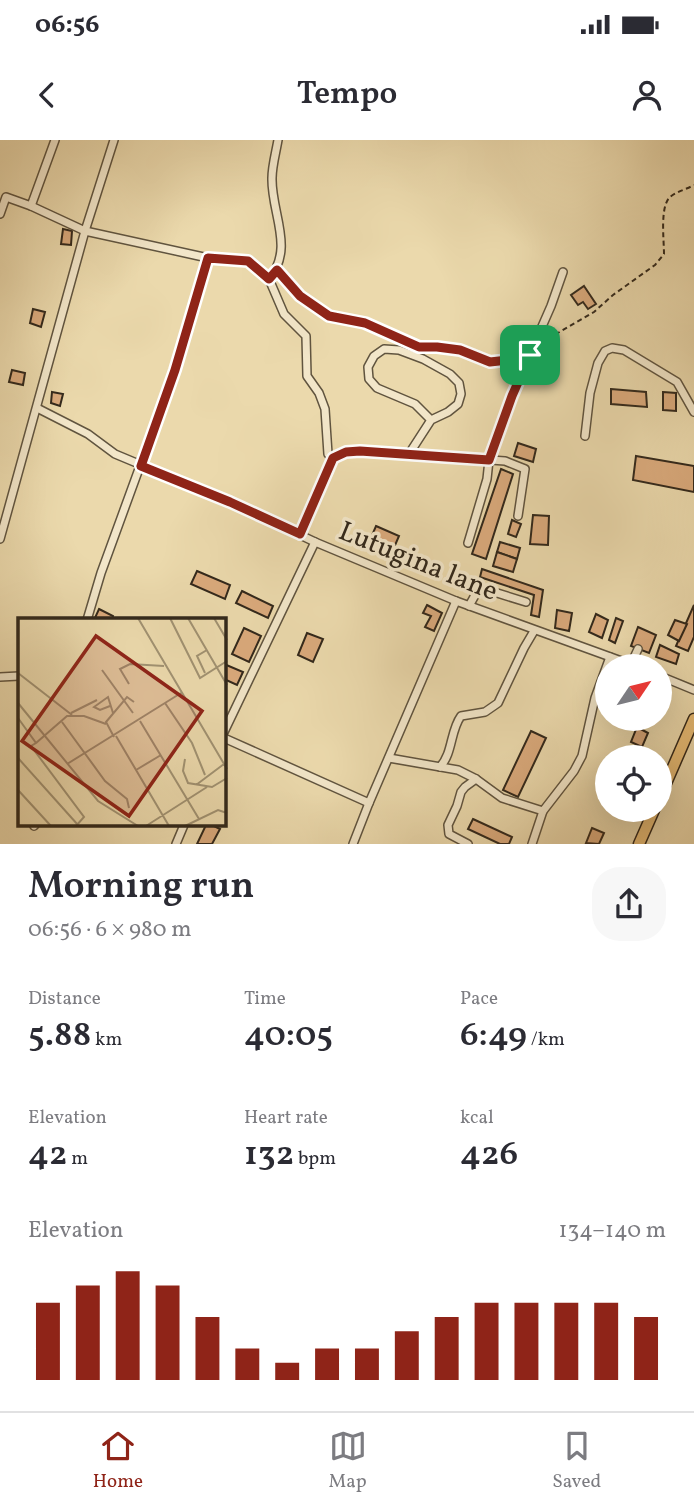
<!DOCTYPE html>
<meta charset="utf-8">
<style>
body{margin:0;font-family:Vollkorn,serif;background:#f7f7f7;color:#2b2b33;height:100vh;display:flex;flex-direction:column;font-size:26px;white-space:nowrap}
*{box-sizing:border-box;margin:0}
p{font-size:23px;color:#7c7c81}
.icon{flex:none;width:38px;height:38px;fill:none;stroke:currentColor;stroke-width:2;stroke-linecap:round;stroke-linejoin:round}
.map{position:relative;height:704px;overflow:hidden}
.details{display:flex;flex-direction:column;background:#fff;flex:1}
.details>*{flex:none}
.needle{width:46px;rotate:55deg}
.tools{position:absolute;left:595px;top:514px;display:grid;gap:14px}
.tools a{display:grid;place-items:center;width:77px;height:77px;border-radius:50%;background:#fff;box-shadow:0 7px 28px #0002;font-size:35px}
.pin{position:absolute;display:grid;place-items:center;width:60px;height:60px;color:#fff;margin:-30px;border-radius:14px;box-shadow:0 4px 10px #0006}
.round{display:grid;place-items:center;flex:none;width:74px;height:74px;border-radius:28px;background:#f7f7f7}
.summary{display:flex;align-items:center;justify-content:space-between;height:119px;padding:0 28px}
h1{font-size:38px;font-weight:600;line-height:52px}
.stats{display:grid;grid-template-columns:repeat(3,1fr);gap:10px;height:119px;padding:7px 28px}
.stats div{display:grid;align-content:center}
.stats b{font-size:35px;font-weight:600}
.stats small{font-size:19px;font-weight:400}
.stats p{font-size:19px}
.chart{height:196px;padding:14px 28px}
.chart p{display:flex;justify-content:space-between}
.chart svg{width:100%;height:126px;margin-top:7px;stroke:#8f2418;stroke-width:6}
.status{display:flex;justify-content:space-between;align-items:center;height:49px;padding:0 35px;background:#fff;direction:ltr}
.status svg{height:19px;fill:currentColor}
header{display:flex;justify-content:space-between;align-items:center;height:91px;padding:0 28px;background:#fff;font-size:32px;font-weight:600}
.tabs{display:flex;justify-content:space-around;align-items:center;height:98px;border-top:2px solid #e1e1e2;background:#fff;font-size:19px;color:#7c7c81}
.tabs a{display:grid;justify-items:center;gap:4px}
.tabs .current{color:#8f2418}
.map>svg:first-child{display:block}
.building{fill:#daaa7c;stroke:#32281b;stroke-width:2}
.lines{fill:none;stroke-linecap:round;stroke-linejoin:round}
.minor-casing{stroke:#60543f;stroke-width:10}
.highway-casing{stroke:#32281b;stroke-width:13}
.path{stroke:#32281b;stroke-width:2;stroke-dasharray:5 3.5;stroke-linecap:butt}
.minor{stroke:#f2e6c9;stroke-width:7}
.highway{stroke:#e6bc76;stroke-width:10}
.route-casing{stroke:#fff;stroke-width:14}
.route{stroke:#8f2418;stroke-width:9}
.labels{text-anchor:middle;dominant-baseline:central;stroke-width:7;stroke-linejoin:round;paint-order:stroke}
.street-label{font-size:28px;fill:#32281b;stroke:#f2e6c9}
.inset-road{fill:none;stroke:#a19272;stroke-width:2}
.view{fill:#8f2418;fill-opacity:0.15;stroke:#8f2418;stroke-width:3.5}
.inset-edge{fill:none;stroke:#32281b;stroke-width:3.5}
</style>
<div class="status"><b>06:56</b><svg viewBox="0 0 49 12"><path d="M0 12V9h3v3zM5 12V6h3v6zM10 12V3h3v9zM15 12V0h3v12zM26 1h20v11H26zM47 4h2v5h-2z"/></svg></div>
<header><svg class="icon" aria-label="back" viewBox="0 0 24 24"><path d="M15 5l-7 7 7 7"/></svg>Tempo<svg class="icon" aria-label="person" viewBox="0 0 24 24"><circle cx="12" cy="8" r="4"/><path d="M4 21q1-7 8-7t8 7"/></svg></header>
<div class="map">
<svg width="694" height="704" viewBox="0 0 694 704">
<rect width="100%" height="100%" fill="#ebd9ac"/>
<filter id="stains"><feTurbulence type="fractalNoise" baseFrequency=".00286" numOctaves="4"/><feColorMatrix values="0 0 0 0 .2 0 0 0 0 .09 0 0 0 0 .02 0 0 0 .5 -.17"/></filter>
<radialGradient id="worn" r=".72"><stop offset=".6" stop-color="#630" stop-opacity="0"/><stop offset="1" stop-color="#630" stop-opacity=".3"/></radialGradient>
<!-- building -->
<g class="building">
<path d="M63,89l9,2 -1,14 -10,-1z"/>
<path d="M584,146l12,18 -8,5 -5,-7 -5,3 -7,-10z"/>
<path d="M33,169l12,3 -4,15 -11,-4z"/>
<path d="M12,230l13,3 -2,12 -14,-3z"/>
<path d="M611,249l35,3 1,15 -36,-3z"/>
<path d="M52,252l11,2 -3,12 -9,-3z"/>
<path d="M663,252l13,1v18l-13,-1z"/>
<path d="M518,303l18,6 -3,13 -19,-6z"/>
<path d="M636,316l58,10v26l-61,-12z"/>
<path d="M501,329l12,5 -27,85 -14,-5z"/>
<path d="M533,375l16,1 -1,29 -18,-1z"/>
<path d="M512,380l9,4 -5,13 -8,-3z"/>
<path d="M376,386l23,10 -6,14 -23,-10z"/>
<path d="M500,402l20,6 -3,11 -20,-7z"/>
<path d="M497,412l20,7 -4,13 -20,-6z"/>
<path d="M482,429l61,21 -4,27 -8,-2 3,-20 -54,-18z"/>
<path d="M197,431l33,14 -5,14 -34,-15z"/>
<path d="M242,451l31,15 -5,12 -32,-15z"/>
<path d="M427,465l15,8 -8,18 -9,-4 6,-11 -8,-3z"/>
<path d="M694,465v32l-6,14 -12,-5z"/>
<path d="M99,469l14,7 -1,4h-18z"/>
<path d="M557,470l15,3 -3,18 -14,-3z"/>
<path d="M596,474l12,6 -6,18 -13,-6z"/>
<path d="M616,478l7,3 -8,22 -6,-3z"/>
<path d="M675,480l12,4 -8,17 -11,-6z"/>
<path d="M638,487l18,8 -7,18 -18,-7z"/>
<path d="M244,488l17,8 -12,26 -17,-8z"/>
<path d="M307,493l16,6 -10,23 -15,-7z"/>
<path d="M660,505l19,9 -3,10 -20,-7z"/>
<path d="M224,524l19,8 -6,13 -13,-6z"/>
<path d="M637,587l11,6 -6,14 -11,-5z"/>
<path d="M531,591l15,7 -28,59 -15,-7z"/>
<path d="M473,679l39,18 -3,7h-9l-32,-15z"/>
<path d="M206,685h6l8,4 -8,15h-15z"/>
<path d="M592,688l12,5 -5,11 -13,-1z"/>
</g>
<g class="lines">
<defs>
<g id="minor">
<path d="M31,66l54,25 123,27 40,3 21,18 15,35 22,22 1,40 12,17 6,16 3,45 5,4"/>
<path d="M0,74l6,-17 25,9 24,-66"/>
<path d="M277,130l23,26 29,20 36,7 54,24"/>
<path d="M269,139c26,-31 2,-66 3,-101 0,-12 4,-26 6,-38"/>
<path d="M37,268l51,26 27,20 115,48 85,40 141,59 182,66"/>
<path d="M585,296l5,-43 8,-30 7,-12 7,-3 12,2 53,32 17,30"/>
<path d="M409,314l22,-34 17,-8 10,-8 3,-10 -2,-11 -9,-9 -27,-15 -24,-9 -15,-1 -10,7 -6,11 1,12 8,9 38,16 16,16"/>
<path d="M300,394l33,-76 13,-6 14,-1 145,10 20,8 -7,47"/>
<path d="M0,399l85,-308 29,-91"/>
<path d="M468,403l19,-64 2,-19 23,-65 39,-89 12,-34"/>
<path d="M469,466l5,-9 7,-9 45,14"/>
<path d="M87,480l14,-47 74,-203 33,-112"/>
<path d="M631,524l7,-15"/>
<path d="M660,536l34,14"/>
<path d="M0,537l19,-1"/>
<path d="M224,592l91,-190"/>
<path d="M224,598l145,65"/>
<path d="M389,618l69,12 18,9 26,19 41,13"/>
<path d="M440,627c13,-14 10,-36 21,-51l24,-4 13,-9 26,-55 10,-17"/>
<path d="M34,686l1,-1"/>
<path d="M176,704l8,-19"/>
<path d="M353,704l16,-41 87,-202"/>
<path d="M468,704l-19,-10 -1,-9 9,-19 4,-14 4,-5 11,-8"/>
<path d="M532,704l11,-33 31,-40 8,-15 13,-58 15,-41"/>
</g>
<g id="highway">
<path d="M660,657l34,-78"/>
<path d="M639,704l15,-34"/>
</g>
</defs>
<!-- minor casing -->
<use href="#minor" class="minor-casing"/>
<!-- highway casing -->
<use href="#highway" class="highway-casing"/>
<!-- path -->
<g class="path">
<path d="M542,205l9,-8 43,-25 19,-17 42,-30 9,-11c0,-14 -4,-45 5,-56 6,-6 18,-9 25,-13"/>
<path d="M426,207l34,3 30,12 18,-1 11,-3"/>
</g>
<!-- minor -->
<use href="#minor" class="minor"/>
<!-- highway -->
<use href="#highway" class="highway"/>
</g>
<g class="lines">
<defs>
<path id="route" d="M208,118l40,3 21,18 8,-9 23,26 29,20 36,7 54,24h18l23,3 30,12 18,-2 22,-5 -18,41 -23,64 -129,-9 -14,1 -13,6 -33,76 -70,-32 -89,-36 34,-96z"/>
</defs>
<!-- route casing -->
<use href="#route" class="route-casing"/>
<!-- route -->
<use href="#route" class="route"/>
</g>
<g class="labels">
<!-- street labels -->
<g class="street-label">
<text transform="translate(418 422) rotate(22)">Lutugina lane</text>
</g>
</g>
<!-- overview -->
<g transform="translate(18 478)">
<rect width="208" height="208" fill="#ebd9ac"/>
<path class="inset-road" d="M120,0l89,151M152,0l30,60 27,-17M170,0l39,67M196,0l13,22M84,52l31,43M0,55l54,42M187,55l-8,-17 10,-6M111,66l-9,-15 10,-5 34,2M0,85l80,98 40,25M147,85l27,40 13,32M92,88l-10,4 -6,-3 14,-10 5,16M53,95l26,-13M0,100l18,25 -5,3 53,71 -8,9M122,103l59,98M44,104l43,59 22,18 2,9M98,118l53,90M96,119l-8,-15 21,-25 7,5M18,125l31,-27h17l22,8M0,140l60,67M167,141l-2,12 5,12 24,4 15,-9M49,146l114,-71M118,152l25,-15M178,167l28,-21M0,172l33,36M128,208l61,-39M167,208l33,-16 9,3"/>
<path class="view" d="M78,18l106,75 -73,105 -107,-75z"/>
<rect width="208" height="208" class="inset-edge"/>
</g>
<rect width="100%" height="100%" filter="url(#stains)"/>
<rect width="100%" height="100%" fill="url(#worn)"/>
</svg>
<div class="tools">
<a><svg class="needle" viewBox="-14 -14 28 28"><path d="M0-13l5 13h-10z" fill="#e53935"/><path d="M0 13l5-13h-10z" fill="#7c7c81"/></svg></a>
<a><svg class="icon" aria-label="locate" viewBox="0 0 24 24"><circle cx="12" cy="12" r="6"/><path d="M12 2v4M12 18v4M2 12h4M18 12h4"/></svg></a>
</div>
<div class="pin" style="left:530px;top:215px;background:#1e9e55"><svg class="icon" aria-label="arrive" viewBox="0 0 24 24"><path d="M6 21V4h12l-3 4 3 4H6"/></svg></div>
</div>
<section class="details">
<div class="summary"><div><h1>Morning run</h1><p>06:56 · 6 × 980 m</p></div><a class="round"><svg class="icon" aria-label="share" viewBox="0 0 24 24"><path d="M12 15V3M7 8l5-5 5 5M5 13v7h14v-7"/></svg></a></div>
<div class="stats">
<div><p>Distance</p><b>5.88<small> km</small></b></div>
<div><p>Time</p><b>40:05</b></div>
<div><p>Pace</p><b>6:49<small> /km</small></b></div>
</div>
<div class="stats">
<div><p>Elevation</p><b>42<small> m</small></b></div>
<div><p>Heart rate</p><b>132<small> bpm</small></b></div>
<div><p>kcal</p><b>426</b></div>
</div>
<div class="chart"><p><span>Elevation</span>134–140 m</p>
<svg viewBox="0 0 160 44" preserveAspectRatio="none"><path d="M5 44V17M15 44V11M25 44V6M35 44V11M45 44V22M55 44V33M65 44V38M75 44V33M85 44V33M95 44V27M105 44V22M115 44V17M125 44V17M135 44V17M145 44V17M155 44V22"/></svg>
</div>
</section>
<nav class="tabs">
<a class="current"><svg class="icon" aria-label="home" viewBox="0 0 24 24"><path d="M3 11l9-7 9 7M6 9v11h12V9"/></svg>Home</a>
<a><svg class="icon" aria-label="map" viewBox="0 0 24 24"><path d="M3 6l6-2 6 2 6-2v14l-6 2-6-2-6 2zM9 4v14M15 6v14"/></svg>Map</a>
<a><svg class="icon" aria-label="saved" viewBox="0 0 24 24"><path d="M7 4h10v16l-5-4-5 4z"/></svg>Saved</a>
</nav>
